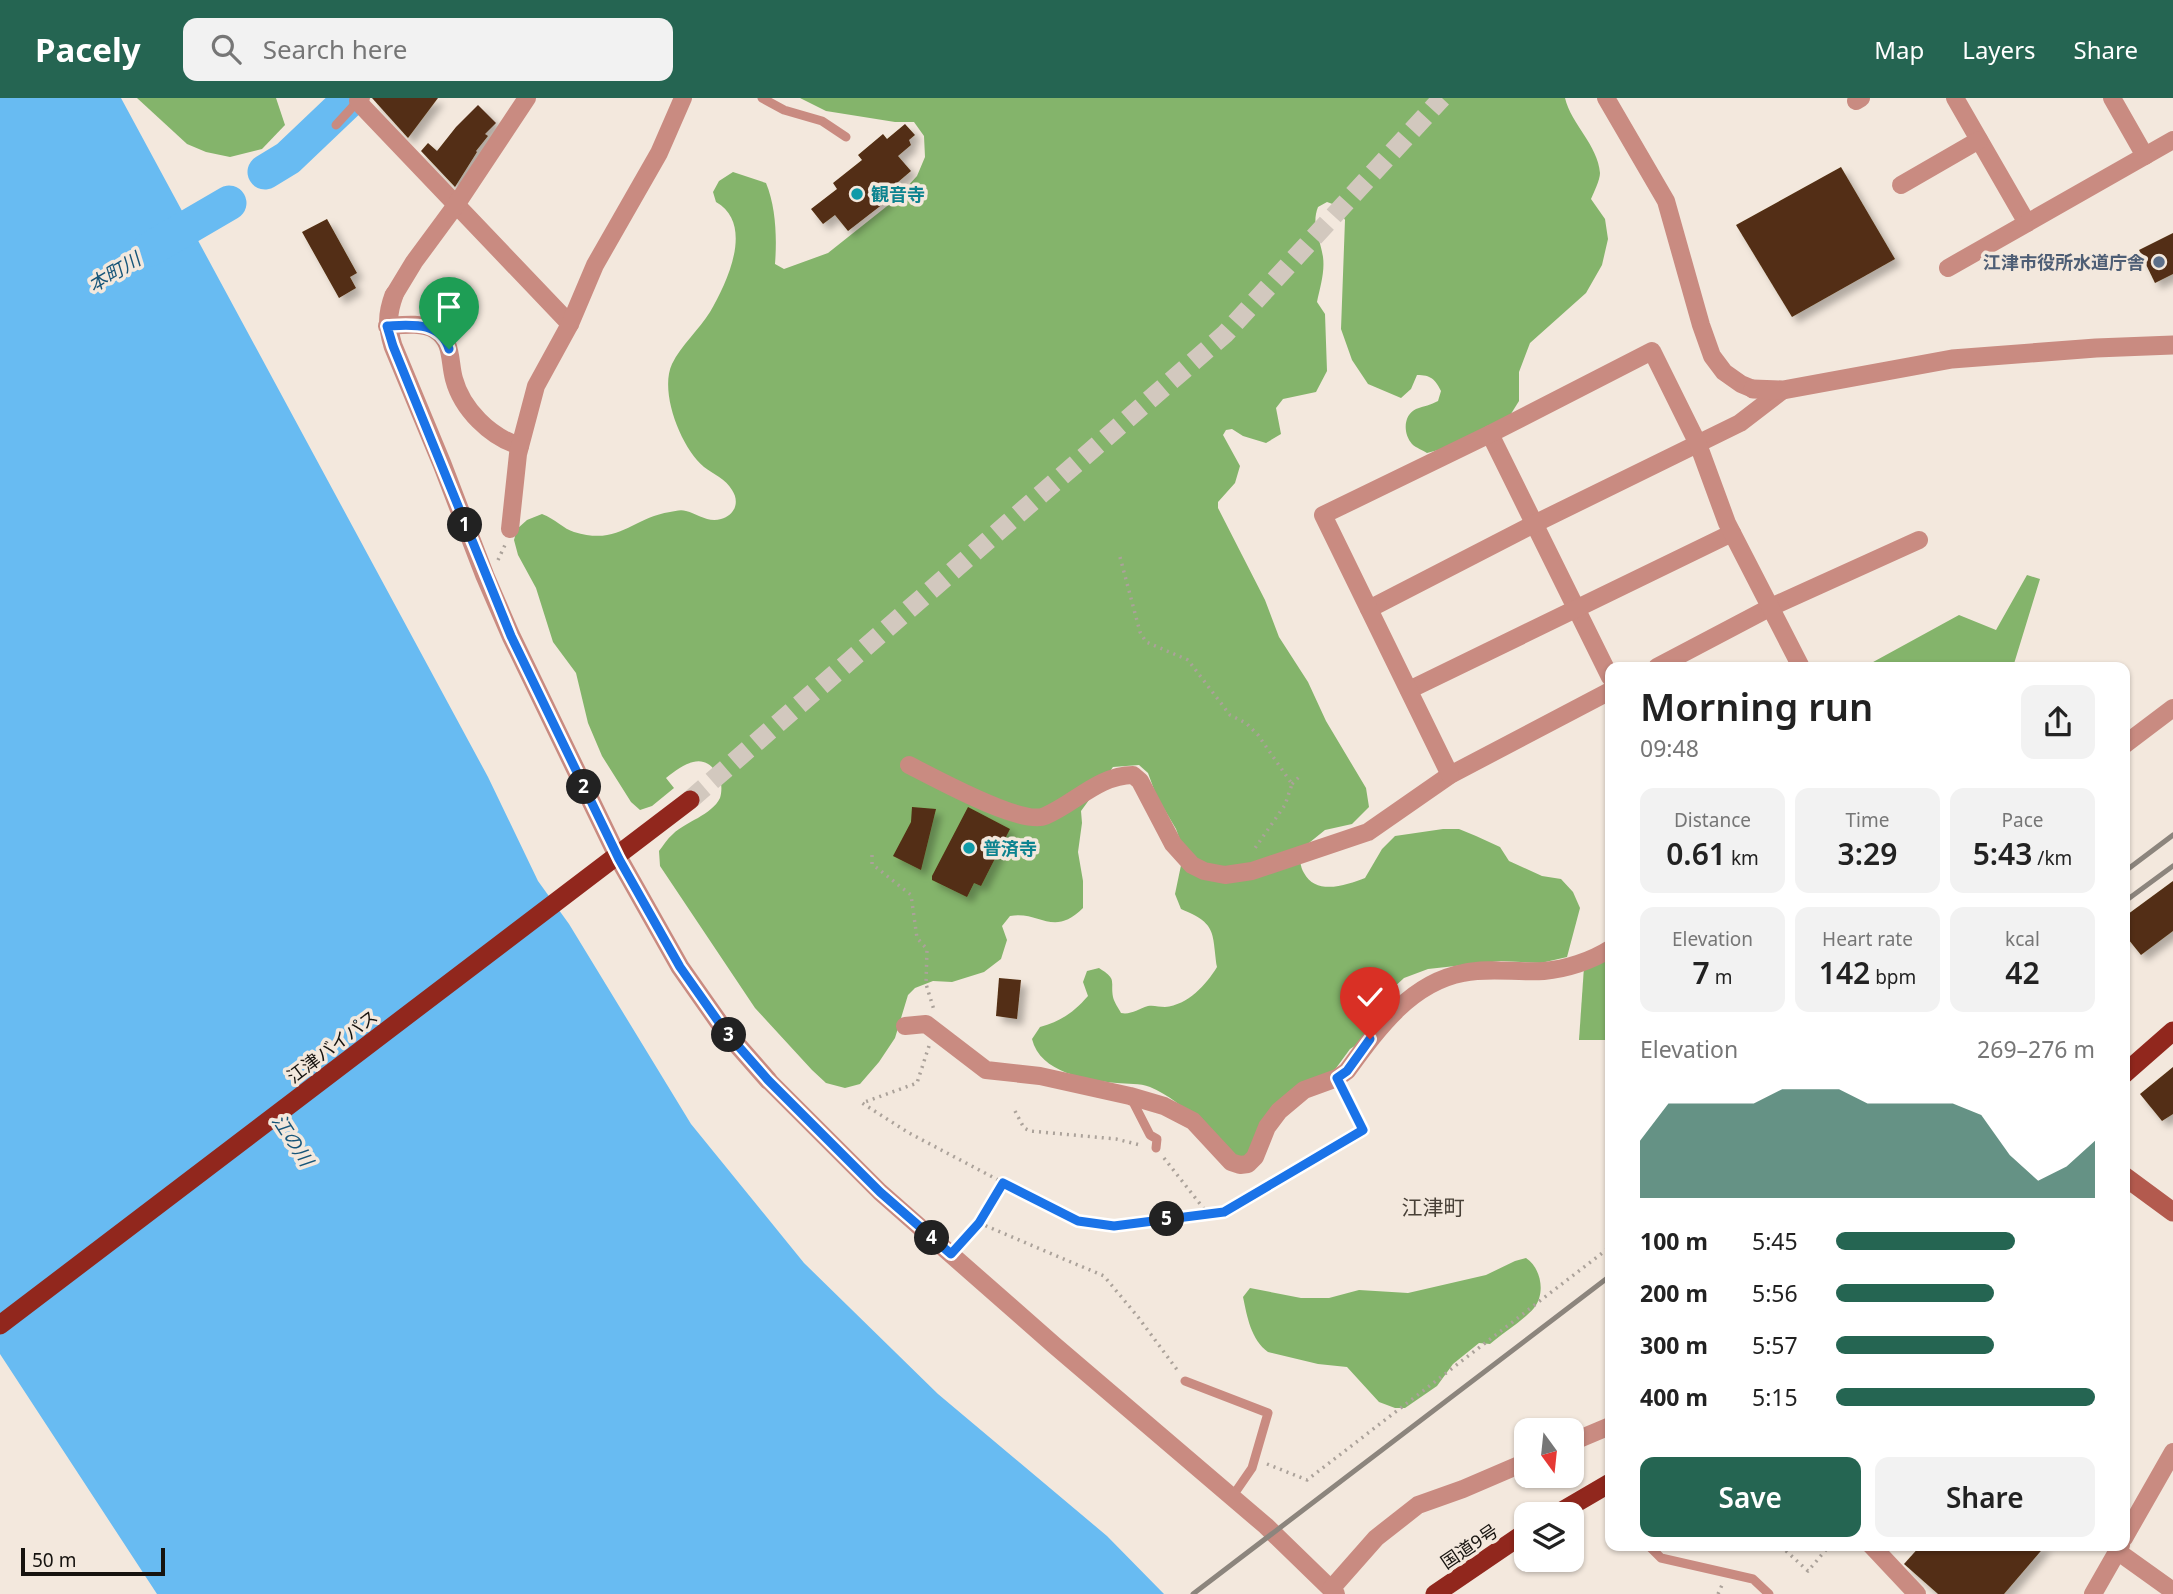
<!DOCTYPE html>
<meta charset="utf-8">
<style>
body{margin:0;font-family:"Noto Sans","Noto Sans JP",sans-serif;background:#f2f2f2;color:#222;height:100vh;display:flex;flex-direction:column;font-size:26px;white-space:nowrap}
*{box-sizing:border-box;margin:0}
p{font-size:23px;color:#767676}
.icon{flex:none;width:38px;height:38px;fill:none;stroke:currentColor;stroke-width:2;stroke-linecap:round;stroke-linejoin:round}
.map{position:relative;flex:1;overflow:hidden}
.details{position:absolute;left:1605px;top:564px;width:525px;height:889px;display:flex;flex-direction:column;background:#fff;border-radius:14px;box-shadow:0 2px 5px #0004}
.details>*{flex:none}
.needle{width:46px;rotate:165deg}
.controls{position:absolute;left:1514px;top:1320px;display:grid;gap:14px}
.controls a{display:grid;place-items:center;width:70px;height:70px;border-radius:14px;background:#fff;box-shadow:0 2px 5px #0004;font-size:35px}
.scale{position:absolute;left:21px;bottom:18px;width:144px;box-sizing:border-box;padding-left:7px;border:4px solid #16130f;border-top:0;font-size:19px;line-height:24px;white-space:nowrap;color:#16130f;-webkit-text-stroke:5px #f3e8dd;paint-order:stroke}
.pin{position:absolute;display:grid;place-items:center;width:60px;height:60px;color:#fff;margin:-72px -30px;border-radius:50% 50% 50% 0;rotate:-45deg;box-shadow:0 0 7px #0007}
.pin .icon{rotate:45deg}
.km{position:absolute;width:35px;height:35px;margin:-18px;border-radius:50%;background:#222;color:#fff;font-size:19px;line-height:35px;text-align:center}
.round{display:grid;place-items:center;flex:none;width:74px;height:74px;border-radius:14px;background:#f2f2f2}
.headline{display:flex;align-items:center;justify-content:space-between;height:119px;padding:0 35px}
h1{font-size:38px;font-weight:600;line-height:52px}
.figures{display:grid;grid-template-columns:repeat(3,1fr);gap:10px;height:119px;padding:7px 35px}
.figures div{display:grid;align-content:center;border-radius:14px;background:#f2f2f2;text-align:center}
.figures b{font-size:30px;font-weight:600}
.figures small{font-size:19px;font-weight:400}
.figures p{font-size:19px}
.chart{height:196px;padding:14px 35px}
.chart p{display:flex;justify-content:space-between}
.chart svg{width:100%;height:126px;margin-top:7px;fill:#256552;opacity:.7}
.action{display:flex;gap:14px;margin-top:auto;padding:14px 35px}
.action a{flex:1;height:80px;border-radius:14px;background:#256552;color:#fff;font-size:28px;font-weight:600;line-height:80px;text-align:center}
.action a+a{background:#f2f2f2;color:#222}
ul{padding:0 35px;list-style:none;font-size:23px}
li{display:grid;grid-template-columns:112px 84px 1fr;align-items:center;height:52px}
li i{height:18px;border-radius:9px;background:#256552}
header{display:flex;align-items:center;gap:42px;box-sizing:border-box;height:98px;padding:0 35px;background:#256552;color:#fff}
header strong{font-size:33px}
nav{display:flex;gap:38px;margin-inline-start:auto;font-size:24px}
.search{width:490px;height:63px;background:#f2f2f2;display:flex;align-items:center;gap:18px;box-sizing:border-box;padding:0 24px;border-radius:14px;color:#767676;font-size:26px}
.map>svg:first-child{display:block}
.forest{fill:#84b46b}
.water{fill:#68bbf2}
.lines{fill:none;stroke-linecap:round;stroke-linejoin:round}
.river{stroke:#68bbf2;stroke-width:35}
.building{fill:#532f12;filter:url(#shadow)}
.trunk-tunnel{stroke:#d2c8be;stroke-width:19;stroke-dasharray:19 10;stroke-linecap:butt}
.path{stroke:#aba29a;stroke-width:3.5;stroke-dasharray:2 5;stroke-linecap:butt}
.service{stroke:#c98b81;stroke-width:9}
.minor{stroke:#c98b81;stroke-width:18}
.tertiary{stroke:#c98b81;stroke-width:19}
.secondary{stroke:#b35a4e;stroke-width:19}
.trunk{stroke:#91271d;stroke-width:19}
.rail{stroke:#8c857d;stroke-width:5}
.trunk-bridge{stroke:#91271d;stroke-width:19}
.route-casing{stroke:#fff;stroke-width:14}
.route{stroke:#1a73e8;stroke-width:9}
.culture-dot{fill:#0f9aa8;stroke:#f3e8dd;stroke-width:2.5}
.service-dot{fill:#5c6f8a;stroke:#f3e8dd;stroke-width:2.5}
.labels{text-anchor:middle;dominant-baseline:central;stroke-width:7;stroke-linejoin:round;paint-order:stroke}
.culture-label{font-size:18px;font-weight:bold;fill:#0d838f;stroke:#f3e8dd;text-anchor:start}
.service-label{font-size:18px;font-weight:bold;fill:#4e5e75;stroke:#f3e8dd;text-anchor:end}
.street-label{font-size:18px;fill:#16130f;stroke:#f3e8dd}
.water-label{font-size:19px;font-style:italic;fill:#165579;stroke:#f3e8dd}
.quarter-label{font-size:21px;fill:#484037;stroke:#f3e8dd}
</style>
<header>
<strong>Pacely</strong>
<div class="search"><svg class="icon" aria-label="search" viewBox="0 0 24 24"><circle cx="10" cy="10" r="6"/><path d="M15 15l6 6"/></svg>Search here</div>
<nav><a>Map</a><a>Layers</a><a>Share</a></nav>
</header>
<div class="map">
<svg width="2173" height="1496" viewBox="0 0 2173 1496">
<defs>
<filter id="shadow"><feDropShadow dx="6" dy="6" stdDeviation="3.5" flood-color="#0004"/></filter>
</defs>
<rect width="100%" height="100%" fill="#f3e8dd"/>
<!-- forest -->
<g class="forest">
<path d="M137,0h139l9,27 -23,24 -32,8 -24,-5 -19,-8z"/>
<path d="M800,0h765c6,26 33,47 35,75 0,7 -6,19 -9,26l14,20 3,20 -6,26 -16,28 -56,50 -11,29v29l-10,16 -52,28 -30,8c-4,-3 -11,-5 -15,-9 -9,-10 -9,-29 4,-35 8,-3 15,-4 22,-8l3,-10c-6,-12 -10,-16 -24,-16l-6,14 -10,9 -33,-14 -16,-24 -11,-31 4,-109 -7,-14 -11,-4 -9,5c-7,18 2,31 5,50 2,15 -3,30 -6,45l8,12 2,57 -11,21 -33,7 -7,9 5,26 -15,9 -23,-7 -11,-7 -6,1 -3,5 17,31 -5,17 -17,19v6l47,92 14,37 29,45 18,39 40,67 3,19 -17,17 -27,6 -26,21c1,7 1,16 5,22 12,23 43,12 61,5l17,-29 13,-13 48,-7h16l17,7 24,11 9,14 33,15 19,3 12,13 7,16 -13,49 -26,6 -40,-2 -73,8 -24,9 -13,12 -15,23 -12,27 -14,9 -19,26 -10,4 -79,84c-28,-26 -57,-61 -92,-76 -10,-4 -23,-3 -33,-4 -30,-3 -77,-10 -85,-44l8,-12c21,-6 33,-14 48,-31l-5,-14 4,-11 12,-3c19,12 11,12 14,29 1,5 6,12 8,16 10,2 17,-4 27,-7 6,-1 11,1 17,1 23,-2 41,-22 52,-40 -5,-36 0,-43 -36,-58l-6,-15 9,-43 -8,-22 -20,-34 -8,-22 -9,-8 -26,2 -32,44 1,12 -4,29 5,29v27c-30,30 -44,2 -73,8l-8,10 5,14 -6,19 -17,13 -32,10 -19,-1 -18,7 -7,7 -13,43 -16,24 -19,22 -15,4 -19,-5 -14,-13 -57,-62 -95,-142 -1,-15c4,-5 8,-12 14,-17 12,-12 39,-19 47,-36 2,-6 2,-16 -1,-21 -14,-27 -34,-14 -53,1l8,10 -22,18 -12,4 -9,-8 -29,-46 -14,-33 -12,-50 -23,-31 -17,-54 -18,-33 -4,-15 3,-11 10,-9 15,-6c13,5 22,15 32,18 46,14 57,-14 96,-20 5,-1 11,-3 16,-1 12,3 22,12 35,8 14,-4 19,-17 11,-29 -6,-11 -19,-16 -28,-23 -23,-19 -45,-75 -32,-103 9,-19 27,-34 38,-52 17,-29 45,-88 6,-110l-3,-10 6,-11 14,-9 33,11c10,24 11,55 9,81l9,5 44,-16 68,-54 21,-23 8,-19 -1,-21 -10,-14h-19l-69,-11z"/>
<path d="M2027,477l13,4 -27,88h-149l95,-52 37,15z"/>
<path d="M1610,856v86h-31l5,-73z"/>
<path d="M1526,1160c15,10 20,35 8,50 -10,12 -31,25 -44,36l-11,-1 -26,21 -16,22 -32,22h-10l-16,-6 -32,-35 -29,-3 -50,-12c-17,-12 -21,-36 -25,-55l7,-9 51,10h28l30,-8 49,3 78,-18 29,-14z"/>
</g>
<!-- water -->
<path class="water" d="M0,0h121l367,679 50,104 31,43 122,200 113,139 134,131 169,142 57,58h-1007l-157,-240z"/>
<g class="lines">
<!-- river -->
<g class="river">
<path d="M265,74l23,-14 63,-60"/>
<path d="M150,151l79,-46"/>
</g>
</g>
<!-- building -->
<g class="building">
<path d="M372,0h66l-30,40z"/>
<path d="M478,7l18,18 -11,11 3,2 -12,15 1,1 -22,35 -34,-36 7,-8 9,8 19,-24z"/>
<path d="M905,26l10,11 -6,5 2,5 -13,11 13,15 -27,23 4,6 -40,31 -13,-16 -12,9 -12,-15 26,-20 -4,-6 29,-23 -4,-5 25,-21 4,5z"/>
<path d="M1841,69l54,92 -103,58 -56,-92z"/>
<path d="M327,121l30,54 -7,4 6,11 -17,10 -37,-66z"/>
<path d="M2173,135v41l-18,9 -16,-33z"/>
<path d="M912,709l24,2 -15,61 -28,-14 18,-34z"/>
<path d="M968,709l42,22 -29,57 -7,-3 -7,14 -35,-17v-4z"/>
<path d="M2173,783v50l-32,24 -17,-21v-17z"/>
<path d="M999,880l22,2 -4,39 -21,-3z"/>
<path d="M2173,969v47l-11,7 -22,-27z"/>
<path d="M1921,1447h125l-42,49h-66l-34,-30z"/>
</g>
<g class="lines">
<!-- trunk-tunnel -->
<path class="trunk-tunnel" d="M690,702l535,-466 217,-236"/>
<!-- path -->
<g class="path">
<path d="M1120,459l20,75 6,10 42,18 42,55 16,8 12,12 34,49 -7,21 -32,46"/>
<path d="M498,462l7,-15"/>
<path d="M1292,686l8,-8"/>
<path d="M872,757v9l39,31 6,43 10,11 -1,35 8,26"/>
<path d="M929,948l-12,37 -55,20 47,30 95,50"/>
<path d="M1015,1013l9,17 6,3 86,8 24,6"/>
<path d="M1164,1060l44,56"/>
<path d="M979,1125l125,53 34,41 40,54"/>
<path d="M962,1144l17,-19 25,-40 74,38 36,5 110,-14 127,-74"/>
<path d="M1267,1366l40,16 303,-233"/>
<path d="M1782,1447l3,5 23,21 22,-26"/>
<path d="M1718,1496l4,-9"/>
</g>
<!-- service -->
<g class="service">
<path d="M762,0l22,12 38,11 24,16"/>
<path d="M336,27l22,-24"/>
<path d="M1337,980l26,53"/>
<path d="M1130,998l20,39 7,4 -1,9"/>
<path d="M1185,1283l83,32 -16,55 -20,29"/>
<path d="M1648,1447l13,13 92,21 16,15"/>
</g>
<!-- minor -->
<g class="minor">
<path d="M361,0l-3,3 4,5 208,218"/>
<path d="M1606,0l60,103 35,124 11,31 12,16 17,12 12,5"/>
<path d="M1955,0l72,125"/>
<path d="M2112,0l33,58"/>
<path d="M1856,3l5,-3"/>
<path d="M1901,87l78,-45"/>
<path d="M1948,170l225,-128"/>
<path d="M394,197l20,-33 42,-57 71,-107"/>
<path d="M387,228c14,-1 36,-4 48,4 18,11 14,31 19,49 8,30 36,58 66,67"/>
<path d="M1490,336l120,243"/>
<path d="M510,431l8,-75 18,-68 34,-62 25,-59 64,-112 24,-55"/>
<path d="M1369,511l165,-85 206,-101 43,-33"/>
<path d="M1657,569l114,-60 148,-67"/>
<path d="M1409,592l323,-157"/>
<path d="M2124,647l49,-37"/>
<path d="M909,667c26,13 112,61 136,51 29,-12 54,-41 88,-41l7,6 33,63 19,21 12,6 21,4 27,-4 116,-39 82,-57 160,-84"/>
<path d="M1450,677l-127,-260 167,-81 162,-83 46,93 29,79 74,144"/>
<path d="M905,928l21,-2 60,46 54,6 90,20 34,10 29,15 38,41 9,3 8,-1 7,-7 12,-30 12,-16 25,-21 33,-12 10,-7c30,-41 63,-88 116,-98 27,-6 54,0 81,-2 22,-2 47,-10 66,-22"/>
<path d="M768,982l112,112 174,153 212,181 70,68"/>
<path d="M1572,1344l38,-16"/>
<path d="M2124,1440l49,-86"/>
<path d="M1871,1447l46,49"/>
<path d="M2117,1453l56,40"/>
<path d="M1331,1491l45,-51 42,-33 45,-16 63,-27"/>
<path d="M2093,1496l28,-49"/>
</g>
<!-- tertiary -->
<g class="tertiary">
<path d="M394,197c-7,19 -7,31 -1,51l49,118 43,112 26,60 108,223 61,108 45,64 43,49"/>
<path d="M1753,291l30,1 169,-31 144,-11 77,-3"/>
</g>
<!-- secondary -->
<path class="secondary" d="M2124,1078l49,36"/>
<!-- trunk -->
<g class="trunk">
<path d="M2124,976l49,-43"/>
<path d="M1557,1416l53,-31"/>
<path d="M1435,1496l91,-62"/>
</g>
<!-- rail -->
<g class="rail">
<path d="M2124,774l49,-37"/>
<path d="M2124,804l49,-36"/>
<path d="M1193,1496l417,-318"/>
</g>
<!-- trunk-bridge -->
<path class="trunk-bridge" d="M0,1227l690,-525"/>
</g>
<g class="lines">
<defs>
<path id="route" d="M449,251c-9,-28 -38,-24 -62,-23l6,20 118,290 108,223 61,108 45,64 43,49 112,112 71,62 28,-31 24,-40 75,38 36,5 110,-14 139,-82 -26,-52 10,-7 23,-32"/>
</defs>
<!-- route casing -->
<use href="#route" class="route-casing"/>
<!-- route -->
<use href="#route" class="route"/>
</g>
<!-- markers -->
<g class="culture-dot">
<circle cx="857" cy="96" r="7"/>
<circle cx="969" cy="750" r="7"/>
</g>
<circle class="service-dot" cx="2159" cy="164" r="7"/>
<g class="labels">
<!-- culture labels -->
<g class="culture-label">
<text x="871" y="96">観音寺</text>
<text x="983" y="750">普済寺</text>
</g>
<!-- service labels -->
<g class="service-label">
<text x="2145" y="164">江津市役所水道庁舎</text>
</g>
<!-- street labels -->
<g class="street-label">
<text transform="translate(332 948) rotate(-37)">江津バイパス</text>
<text transform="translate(1469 1448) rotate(-34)">国道9号</text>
</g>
<!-- water labels -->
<g class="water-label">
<text transform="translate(114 174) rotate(-31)">本町川</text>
<text transform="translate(293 1042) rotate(57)">江の川</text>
</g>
<!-- quarter labels -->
<g class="quarter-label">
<text x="1433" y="1109">江津町</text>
</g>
</g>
</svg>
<div class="controls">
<a><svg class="needle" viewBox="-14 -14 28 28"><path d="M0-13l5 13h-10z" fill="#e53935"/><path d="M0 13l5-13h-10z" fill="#767676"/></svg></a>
<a><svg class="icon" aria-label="layers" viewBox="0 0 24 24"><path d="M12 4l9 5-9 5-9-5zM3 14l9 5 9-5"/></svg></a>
</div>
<div class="scale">50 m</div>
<div class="pin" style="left:449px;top:251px;background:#1e9e55"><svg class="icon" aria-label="arrive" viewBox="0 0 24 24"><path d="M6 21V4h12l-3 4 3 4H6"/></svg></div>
<div class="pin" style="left:1370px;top:941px;background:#d93025"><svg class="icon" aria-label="check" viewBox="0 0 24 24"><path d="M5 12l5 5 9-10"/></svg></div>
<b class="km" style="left:465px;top:427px">1</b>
<b class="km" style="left:584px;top:689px">2</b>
<b class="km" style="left:729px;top:937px">3</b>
<b class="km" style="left:932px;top:1140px">4</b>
<b class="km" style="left:1167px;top:1121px">5</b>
<section class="details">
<div class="headline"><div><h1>Morning run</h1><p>09:48</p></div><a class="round"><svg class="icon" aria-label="share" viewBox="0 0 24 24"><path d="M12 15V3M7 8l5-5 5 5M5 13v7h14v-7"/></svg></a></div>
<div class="figures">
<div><p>Distance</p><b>0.61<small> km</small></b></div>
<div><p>Time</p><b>3:29</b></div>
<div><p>Pace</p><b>5:43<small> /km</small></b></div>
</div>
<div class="figures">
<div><p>Elevation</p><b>7<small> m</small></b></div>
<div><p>Heart rate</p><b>142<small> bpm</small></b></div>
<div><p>kcal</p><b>42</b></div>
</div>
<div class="chart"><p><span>Elevation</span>269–276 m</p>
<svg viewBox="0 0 160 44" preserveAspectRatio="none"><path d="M0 44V24L10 11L20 11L30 11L40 11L50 6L60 6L70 6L80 11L90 11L100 11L110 11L120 15L130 29L140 38L150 33L160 24V44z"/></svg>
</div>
<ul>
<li><b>100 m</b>5:45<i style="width:69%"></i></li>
<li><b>200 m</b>5:56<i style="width:61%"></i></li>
<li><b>300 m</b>5:57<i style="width:61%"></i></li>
<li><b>400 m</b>5:15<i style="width:100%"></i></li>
</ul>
<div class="action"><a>Save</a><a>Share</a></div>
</section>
</div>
